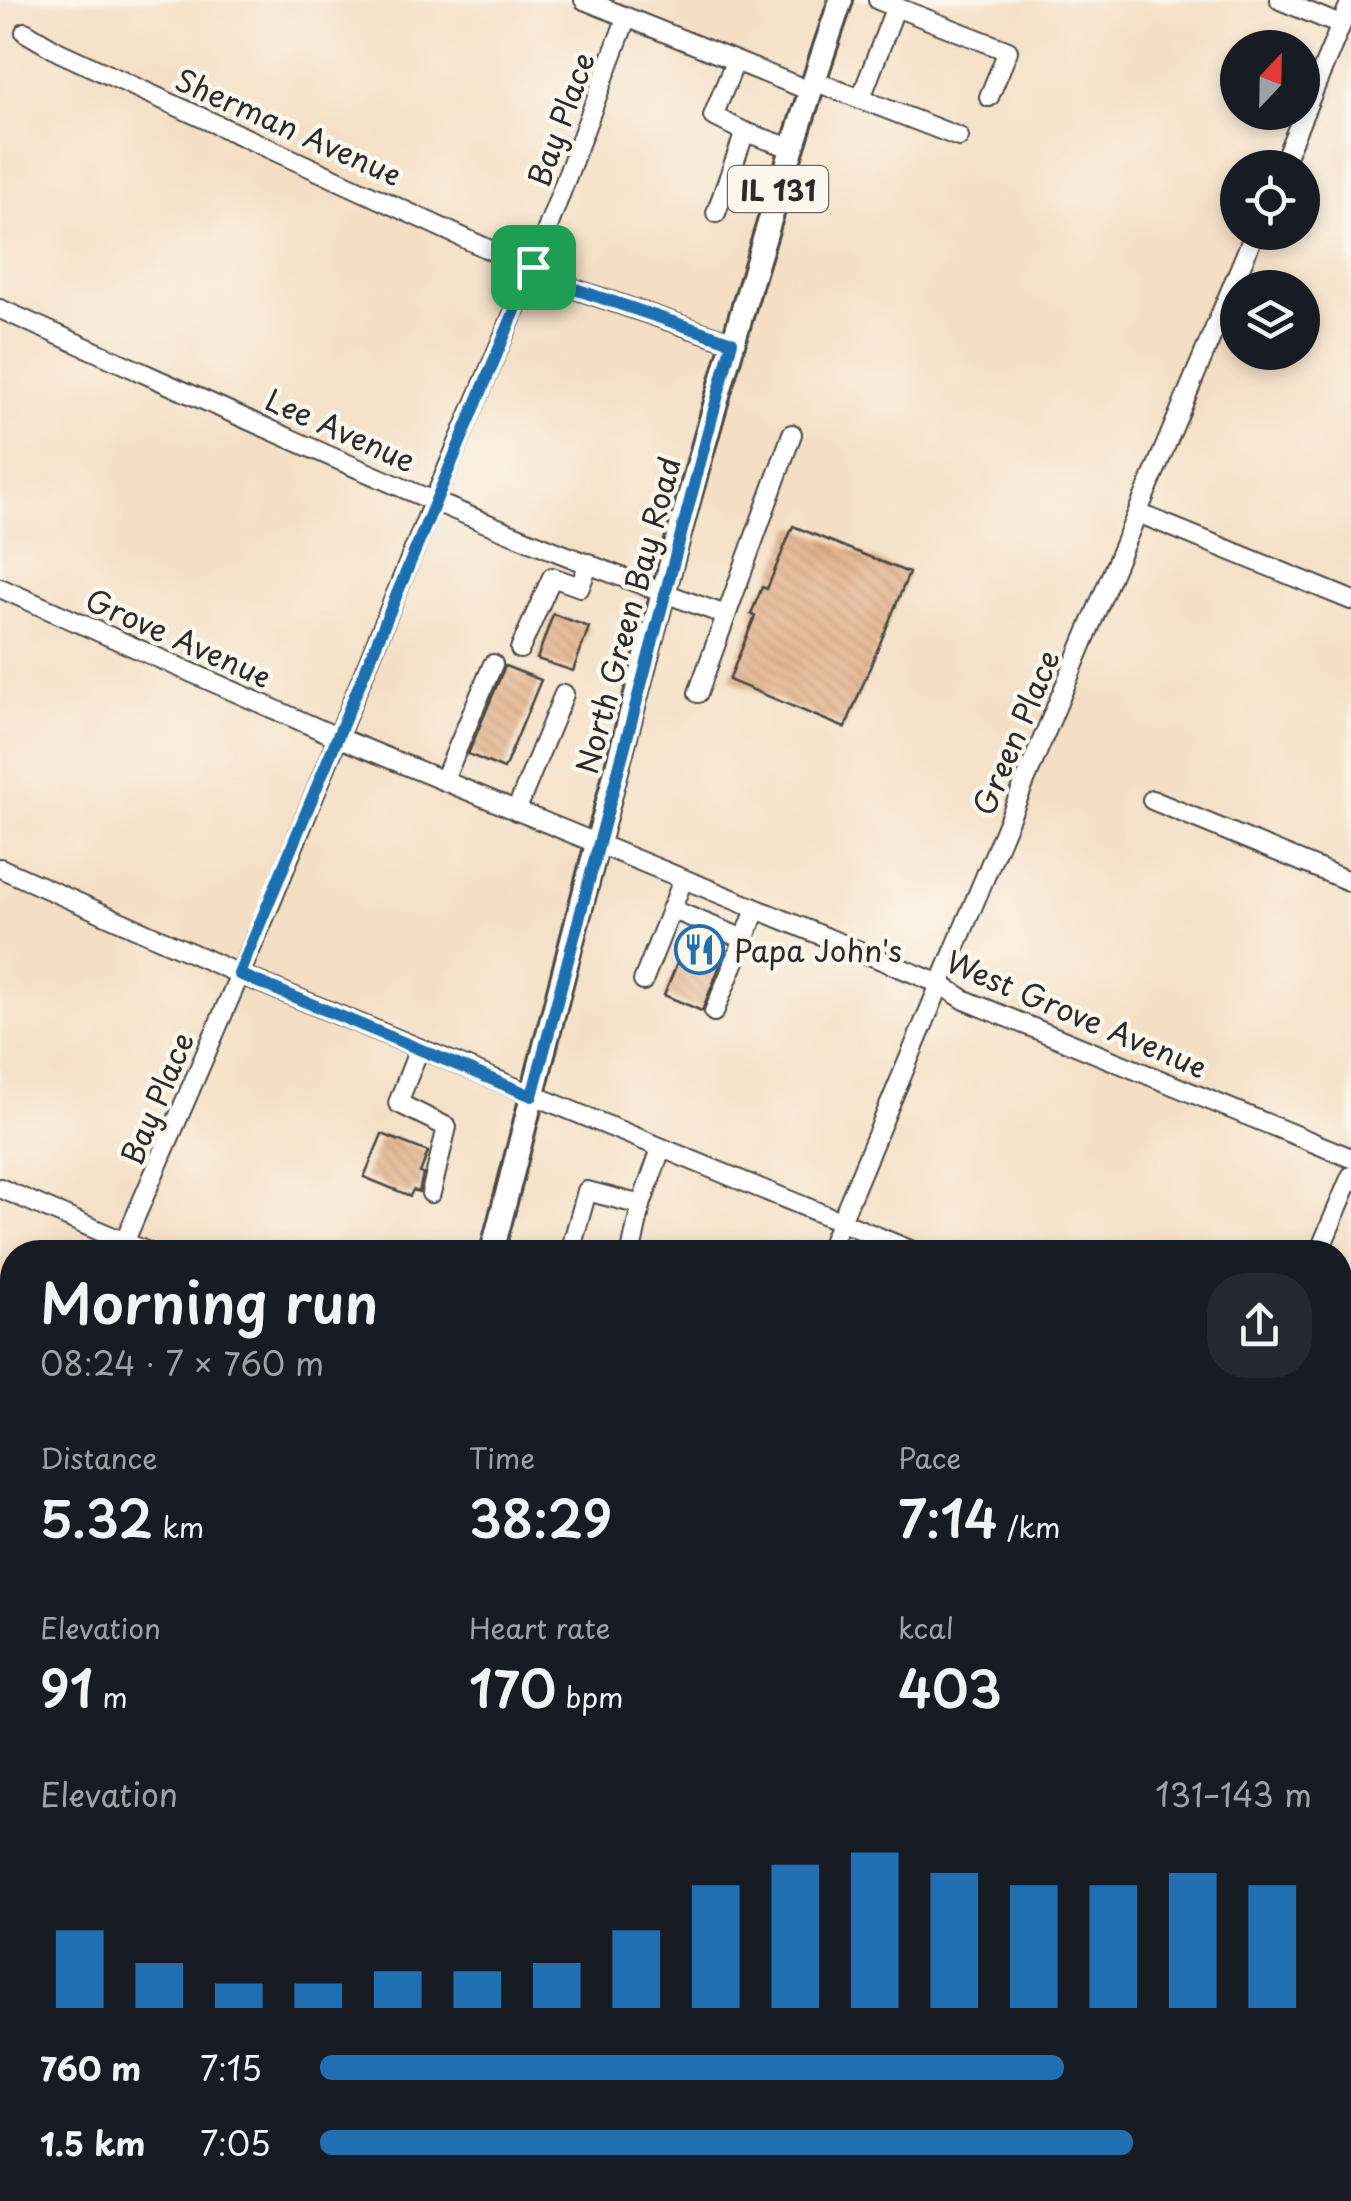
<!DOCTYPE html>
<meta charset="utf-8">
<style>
body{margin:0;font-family:"Playpen Sans",sans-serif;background:#242831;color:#f1f3f6;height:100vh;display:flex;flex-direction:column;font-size:38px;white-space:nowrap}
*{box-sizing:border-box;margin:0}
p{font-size:32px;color:#9ea1a6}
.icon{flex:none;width:55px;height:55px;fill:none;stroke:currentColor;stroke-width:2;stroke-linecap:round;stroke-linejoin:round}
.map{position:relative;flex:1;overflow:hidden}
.side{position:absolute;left:0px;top:1240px;width:1352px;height:962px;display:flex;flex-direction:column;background:#171b24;border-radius:40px 40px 0 0;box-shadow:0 5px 15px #0003}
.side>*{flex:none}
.needle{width:65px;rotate:22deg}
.controls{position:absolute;left:1220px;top:30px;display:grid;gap:20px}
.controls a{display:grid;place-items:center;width:100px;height:100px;border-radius:50%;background:#171b24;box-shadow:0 5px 15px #0003;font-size:50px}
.pin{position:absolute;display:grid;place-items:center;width:85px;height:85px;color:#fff;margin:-42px;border-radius:20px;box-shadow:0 5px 15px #0006}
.round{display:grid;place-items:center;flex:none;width:105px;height:105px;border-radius:40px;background:#242831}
.headline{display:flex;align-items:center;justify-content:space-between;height:170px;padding:0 40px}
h1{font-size:55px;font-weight:600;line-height:75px}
.figures{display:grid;grid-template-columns:repeat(3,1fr);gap:15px;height:170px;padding:10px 40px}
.figures div{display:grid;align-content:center}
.figures b{font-size:50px;font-weight:600}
.figures small{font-size:28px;font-weight:400}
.figures p{font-size:28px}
.chart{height:280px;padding:20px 40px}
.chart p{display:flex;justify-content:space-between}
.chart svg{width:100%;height:180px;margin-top:10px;stroke:#1f6fb2;stroke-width:6}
ul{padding:0 40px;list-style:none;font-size:32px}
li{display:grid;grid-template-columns:160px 120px 1fr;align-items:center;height:75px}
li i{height:25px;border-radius:12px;background:#1f6fb2}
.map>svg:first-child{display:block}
.forest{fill:url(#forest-firs);stroke:#4c6e50;stroke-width:2.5}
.building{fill:url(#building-back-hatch)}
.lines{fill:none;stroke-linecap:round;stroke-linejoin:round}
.minor-casing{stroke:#494642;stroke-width:22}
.major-casing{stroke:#494642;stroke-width:28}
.minor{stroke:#fff;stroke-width:18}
.major{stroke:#fff;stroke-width:22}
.route-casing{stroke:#fff;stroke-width:20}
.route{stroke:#1f6fb2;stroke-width:12}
.labels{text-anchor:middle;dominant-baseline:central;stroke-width:9;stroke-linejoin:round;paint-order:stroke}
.shield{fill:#fbf7ec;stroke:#696865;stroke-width:2.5}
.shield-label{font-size:28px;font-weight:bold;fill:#2b2b2b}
.street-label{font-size:30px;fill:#2b2b2b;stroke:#fbf7ec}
.poi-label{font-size:30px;fill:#2b2b2b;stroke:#fbf7ec;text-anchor:start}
</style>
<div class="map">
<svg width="1351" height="2201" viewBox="0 0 1351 2201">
<defs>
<pattern id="forest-firs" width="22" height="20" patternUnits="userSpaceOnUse" patternTransform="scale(2.5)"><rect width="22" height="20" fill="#6cb175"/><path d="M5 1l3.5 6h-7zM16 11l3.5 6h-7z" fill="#599060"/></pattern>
<pattern id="building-back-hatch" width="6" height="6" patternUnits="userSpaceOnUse" patternTransform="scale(2.5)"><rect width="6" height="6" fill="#e0aa81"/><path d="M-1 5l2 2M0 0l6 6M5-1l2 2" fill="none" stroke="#b68b6a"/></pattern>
</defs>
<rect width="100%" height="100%" fill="#fbf7ec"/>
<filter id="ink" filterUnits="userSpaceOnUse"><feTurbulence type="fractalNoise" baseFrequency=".01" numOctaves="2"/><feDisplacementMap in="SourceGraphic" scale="20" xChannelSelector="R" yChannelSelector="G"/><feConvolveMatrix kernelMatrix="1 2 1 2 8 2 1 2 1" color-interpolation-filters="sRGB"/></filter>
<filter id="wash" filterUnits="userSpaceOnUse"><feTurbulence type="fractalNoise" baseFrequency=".0048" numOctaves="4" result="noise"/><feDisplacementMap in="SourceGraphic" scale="40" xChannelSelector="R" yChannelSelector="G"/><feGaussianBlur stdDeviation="2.25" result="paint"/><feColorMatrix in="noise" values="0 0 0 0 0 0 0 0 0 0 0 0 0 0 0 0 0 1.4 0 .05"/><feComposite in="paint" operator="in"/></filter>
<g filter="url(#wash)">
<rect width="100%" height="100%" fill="#f4dec4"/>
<!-- forest -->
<g class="forest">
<path d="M1340,1891l11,3v185l-11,-5z"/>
<path d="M910,2190h179l40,11h-200l-22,-9z"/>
</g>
<g id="blocks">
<!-- building -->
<g class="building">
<path d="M793,526l116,47 -64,155 -116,-48 26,-64 -4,-2 11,-27 5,2z"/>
<path d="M553,614l36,13 -16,44 -36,-12z"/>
<path d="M505,666l36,14 -37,89 -36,-15z"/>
<path d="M689,934l37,16 -24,61 -38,-16z"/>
<path d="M382,1134l46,18 -8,21 3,1 -4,18 -6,-2 -3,6 -46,-19z"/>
</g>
</g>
</g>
<g filter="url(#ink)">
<use href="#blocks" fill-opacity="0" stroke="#494642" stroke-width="2.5"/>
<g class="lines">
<defs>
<g id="minor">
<path d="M584,0l226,91"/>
<path d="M878,0l130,51 -19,46"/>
<path d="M1280,0l60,25"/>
<path d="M25,32l34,20 516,237 156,53"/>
<path d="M814,81l145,56"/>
<path d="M861,98l35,-92"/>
<path d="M745,132l46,16"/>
<path d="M1281,168l70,-167"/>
<path d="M731,172l47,17"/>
<path d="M716,213l29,-81 -32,-16 22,-54"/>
<path d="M0,309c240,106 478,220 726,306"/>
<path d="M1138,513l213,87"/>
<path d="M0,588l337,149 603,247 25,16 386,158"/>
<path d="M520,649l32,-72 28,10 9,-24"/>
<path d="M698,693l94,-259"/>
<path d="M444,780l49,-116"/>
<path d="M1152,800l199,82"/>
<path d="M516,811l48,-117"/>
<path d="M0,868l239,106 676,278"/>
<path d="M671,909l73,30"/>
<path d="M643,981l40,-101"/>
<path d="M714,1012l42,-102"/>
<path d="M419,1049l-21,54 49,24 -16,66"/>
<path d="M0,1188l148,64"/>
<path d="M124,1243l148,-343 162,-400 99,-233 93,-248"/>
<path d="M570,1252l17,-61 54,14"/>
<path d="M631,1252l10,-47 20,-56"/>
<path d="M828,1252l427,-1020"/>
<path d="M1319,1252l32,-76"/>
<path d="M1340,1430l11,5"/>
<path d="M1340,1745l11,5"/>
<path d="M0,1903l12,1"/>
<path d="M0,2158h12"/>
<path d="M271,2190l32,11"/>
<path d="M1093,2190l27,11"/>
<path d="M27,2201l3,-11"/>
<path d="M79,2201l2,-11"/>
<path d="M129,2201l2,-11"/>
<path d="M181,2201l2,-11"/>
</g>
<g id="major">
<path d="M492,1252c109,-419 209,-841 349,-1252"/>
<path d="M259,2201l3,-11"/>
</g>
</defs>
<!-- minor casing -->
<use href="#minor" class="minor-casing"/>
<!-- major casing -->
<use href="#major" class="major-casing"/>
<!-- minor -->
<use href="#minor" class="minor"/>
<!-- major -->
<use href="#major" class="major"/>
</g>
</g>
<g class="lines" filter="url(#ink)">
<defs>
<path id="route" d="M533,267l42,22 157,53 -200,754 -293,-122z"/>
</defs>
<!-- route casing -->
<use href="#route" class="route-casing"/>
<!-- route -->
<use href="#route" class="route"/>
</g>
<!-- icons -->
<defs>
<symbol id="restaurant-ring" viewBox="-11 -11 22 22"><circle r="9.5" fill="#fbf7ec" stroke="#1f6fb2" stroke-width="1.5"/><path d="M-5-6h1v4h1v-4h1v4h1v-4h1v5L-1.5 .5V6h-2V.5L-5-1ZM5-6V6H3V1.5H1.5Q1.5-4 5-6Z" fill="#1f6fb2"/></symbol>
</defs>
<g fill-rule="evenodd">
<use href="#restaurant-ring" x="672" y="922" width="55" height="55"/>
</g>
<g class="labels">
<!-- shield labels -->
<rect class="shield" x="728" y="166" width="100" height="46" rx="8"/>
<g class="shield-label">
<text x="778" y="189">IL 131</text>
</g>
<!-- street labels -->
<g class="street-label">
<text transform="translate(560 119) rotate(-70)">Bay Place</text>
<text transform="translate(289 126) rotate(24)">Sherman Avenue</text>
<text transform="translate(341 429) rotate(24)">Lee Avenue</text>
<text transform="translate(627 615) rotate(-75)">North Green Bay Road</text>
<text transform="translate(179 637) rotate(24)">Grove Avenue</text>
<text transform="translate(1015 732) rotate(-67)">Green Place</text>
<text transform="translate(1077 1013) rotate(23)">West Grove Avenue</text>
<text transform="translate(156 1098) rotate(-67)">Bay Place</text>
</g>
<!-- poi labels -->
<g class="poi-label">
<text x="734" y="949">Papa John's</text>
</g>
</g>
</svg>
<div class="controls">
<a><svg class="needle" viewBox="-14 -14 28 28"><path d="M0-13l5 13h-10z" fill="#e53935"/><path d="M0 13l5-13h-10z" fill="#9ea1a6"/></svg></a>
<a><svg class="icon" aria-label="locate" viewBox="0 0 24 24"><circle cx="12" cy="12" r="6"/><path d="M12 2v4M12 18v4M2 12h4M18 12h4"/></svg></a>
<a><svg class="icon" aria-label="layers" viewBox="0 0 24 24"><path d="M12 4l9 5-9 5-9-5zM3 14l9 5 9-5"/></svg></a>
</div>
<div class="pin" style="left:533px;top:267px;background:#1e9e55"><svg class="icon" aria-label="arrive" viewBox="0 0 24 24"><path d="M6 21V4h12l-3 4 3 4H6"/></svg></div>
<section class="side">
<div class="headline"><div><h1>Morning run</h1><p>08:24 · 7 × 760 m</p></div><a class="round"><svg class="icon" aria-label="share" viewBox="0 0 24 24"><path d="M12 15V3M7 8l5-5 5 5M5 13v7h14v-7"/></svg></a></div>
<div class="figures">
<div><p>Distance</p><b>5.32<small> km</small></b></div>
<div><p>Time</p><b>38:29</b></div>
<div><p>Pace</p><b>7:14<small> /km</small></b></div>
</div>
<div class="figures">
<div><p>Elevation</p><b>91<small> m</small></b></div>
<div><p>Heart rate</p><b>170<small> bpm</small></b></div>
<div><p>kcal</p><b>403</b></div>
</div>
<div class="chart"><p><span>Elevation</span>131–143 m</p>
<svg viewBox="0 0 160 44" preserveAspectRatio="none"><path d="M5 44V25M15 44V33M25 44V38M35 44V38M45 44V35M55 44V35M65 44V33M75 44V25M85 44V14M95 44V9M105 44V6M115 44V11M125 44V14M135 44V14M145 44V11M155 44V14"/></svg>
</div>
<ul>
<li><b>760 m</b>7:15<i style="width:75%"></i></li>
<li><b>1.5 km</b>7:05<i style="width:82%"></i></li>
</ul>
</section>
</div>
